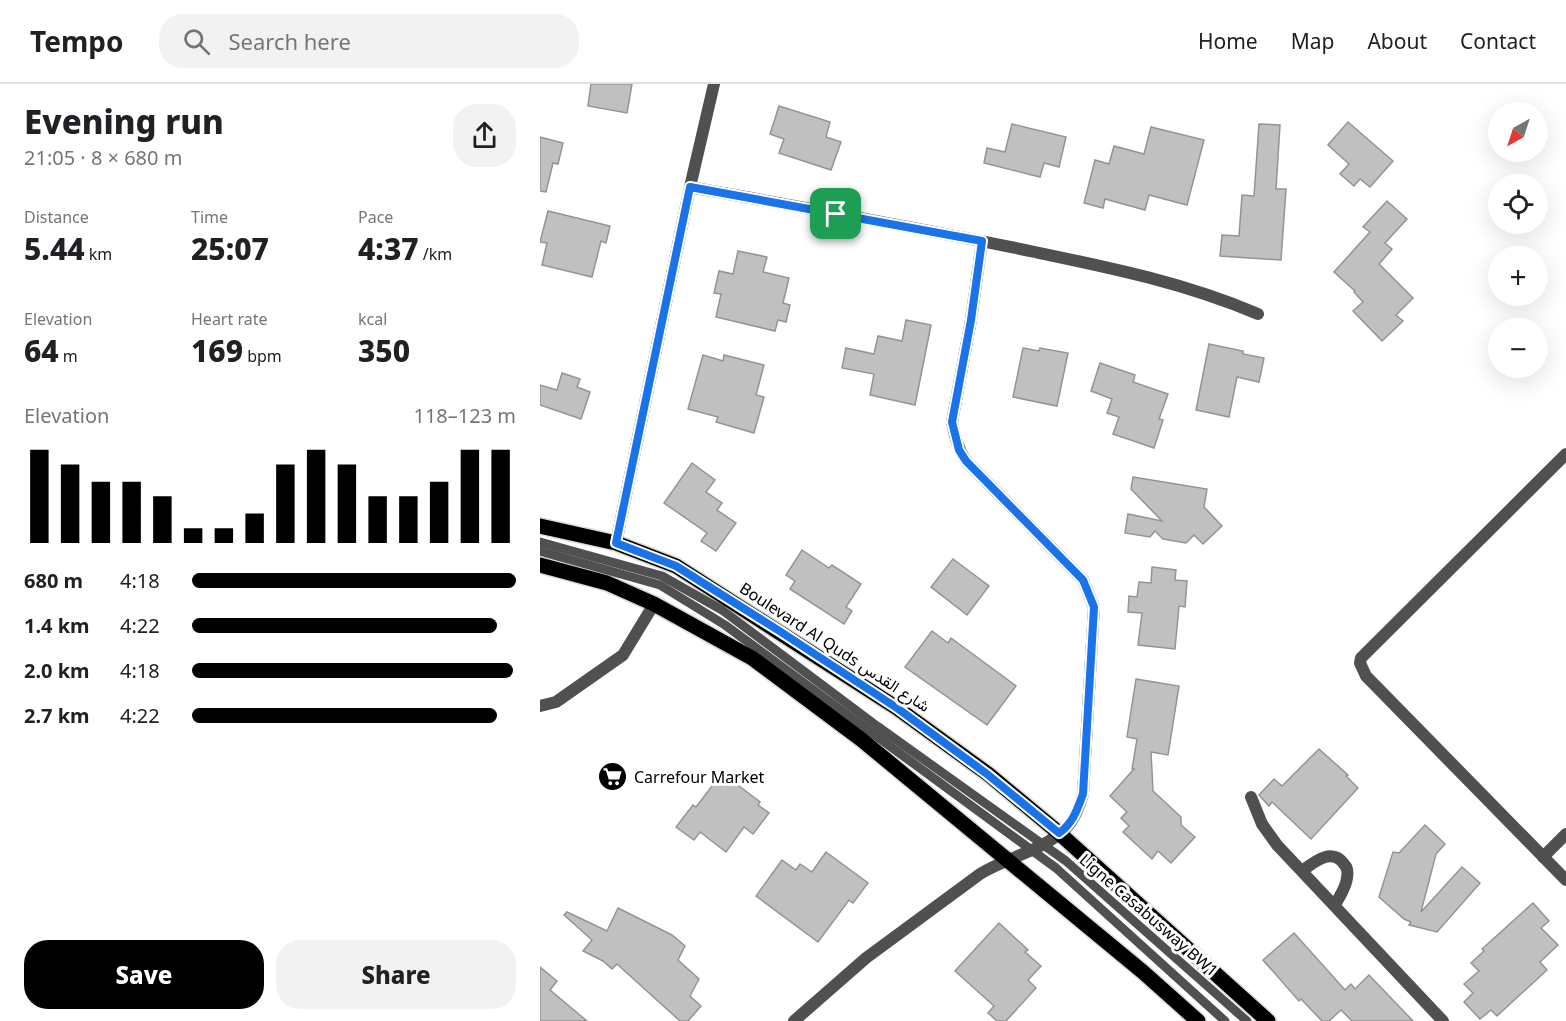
<!DOCTYPE html>
<meta charset="utf-8">
<style>
body{margin:0;font-family:"Noto Sans",Vazirmatn,sans-serif;background:#f2f2f2;color:#202124;height:100vh;display:flex;flex-direction:column;font-size:22px;white-space:nowrap}
*{box-sizing:border-box;margin:0}
p{font-size:20px;color:#757577}
.icon{flex:none;width:33px;height:33px;fill:none;stroke:currentColor;stroke-width:2;stroke-linecap:round;stroke-linejoin:round}
.map{position:relative;flex:1;overflow:hidden}
.details{display:flex;flex-direction:column;background:#fff;width:540px}
.details>*{flex:none}
.needle{width:39px;rotate:219deg}
.tools{position:absolute;left:948px;top:18px;display:grid;gap:12px}
.tools a{display:grid;place-items:center;width:60px;height:60px;border-radius:50%;background:#fff;box-shadow:0 6px 24px #0002;font-size:30px}
.pin{position:absolute;display:grid;place-items:center;width:51px;height:51px;color:#fff;margin:-26px;border-radius:12px;box-shadow:0 3px 9px #0006}
.round{display:grid;place-items:center;flex:none;width:63px;height:63px;border-radius:24px;background:#f2f2f2}
.headline{display:flex;align-items:center;justify-content:space-between;height:102px;padding:0 24px}
h1{font-size:33px;font-weight:800;line-height:45px}
.metrics{display:grid;grid-template-columns:repeat(3,1fr);gap:9px;height:102px;padding:6px 24px}
.metrics div{display:grid;align-content:center}
.metrics b{font-size:30px;font-weight:800}
.metrics small{font-size:16px;font-weight:400}
.metrics p{font-size:16px}
.chart{height:168px;padding:12px 24px}
.chart p{display:flex;justify-content:space-between}
.chart svg{width:100%;height:108px;margin-top:6px;stroke:#000;stroke-width:6}
.cta{display:flex;gap:12px;margin-top:auto;padding:12px 24px}
.cta a{flex:1;height:69px;border-radius:24px;background:#000;color:#fff;font-size:24px;font-weight:800;line-height:69px;text-align:center}
.cta a+a{background:#f2f2f2;color:#202124}
ul{padding:0 24px;list-style:none;font-size:20px}
li{display:grid;grid-template-columns:96px 72px 1fr;align-items:center;height:45px}
li i{height:15px;border-radius:8px;background:#000}
header{display:flex;align-items:center;gap:36px;box-sizing:border-box;height:84px;padding:0 30px;background:#fff;border-bottom:2px solid #e0e0e0}
header strong{font-size:28px}
nav{display:flex;gap:33px;margin-inline-start:auto;font-size:21px}
.search{width:420px;height:54px;background:#f2f2f2;display:flex;align-items:center;gap:15px;box-sizing:border-box;padding:0 21px;border-radius:24px;color:#757577;font-size:22px}
main{display:flex;flex:1;min-height:0}
.map>svg:first-child{display:block}
.building{fill:#c0c0c0;stroke:#949494;stroke-width:1.5}
.lines{fill:none;stroke-linecap:round;stroke-linejoin:round}
.primary-casing{stroke:#dbdbdb;stroke-width:18}
.service{stroke:#505050;stroke-width:9}
.minor{stroke:#505050;stroke-width:12}
.primary{stroke:#000;stroke-width:15}
.route-casing{stroke:#fff;stroke-width:12}
.route{stroke:#1a73e8;stroke-width:8}
.labels{text-anchor:middle;dominant-baseline:central;stroke-width:6;stroke-linejoin:round;paint-order:stroke}
.street-label{font-size:16px;fill:#000;stroke:#fff}
.poi-label{font-size:16px;fill:#000;stroke:#fff;text-anchor:start}
</style>
<header>
<strong>Tempo</strong>
<div class="search"><svg class="icon" aria-label="search" viewBox="0 0 24 24"><circle cx="10" cy="10" r="6"/><path d="M15 15l6 6"/></svg>Search here</div>
<nav><a>Home</a><a>Map</a><a>About</a><a>Contact</a></nav>
</header>
<main>
<section class="details">
<div class="headline"><div><h1>Evening run</h1><p>21:05 · 8 × 680 m</p></div><a class="round"><svg class="icon" aria-label="share" viewBox="0 0 24 24"><path d="M12 15V3M7 8l5-5 5 5M5 13v7h14v-7"/></svg></a></div>
<div class="metrics">
<div><p>Distance</p><b>5.44<small> km</small></b></div>
<div><p>Time</p><b>25:07</b></div>
<div><p>Pace</p><b>4:37<small> /km</small></b></div>
</div>
<div class="metrics">
<div><p>Elevation</p><b>64<small> m</small></b></div>
<div><p>Heart rate</p><b>169<small> bpm</small></b></div>
<div><p>kcal</p><b>350</b></div>
</div>
<div class="chart"><p><span>Elevation</span>118–123 m</p>
<svg viewBox="0 0 160 44" preserveAspectRatio="none"><path d="M5 44V6M15 44V12M25 44V19M35 44V19M45 44V25M55 44V38M65 44V38M75 44V32M85 44V12M95 44V6M105 44V12M115 44V25M125 44V25M135 44V19M145 44V6M155 44V6"/></svg>
</div>
<ul>
<li><b>680 m</b>4:18<i style="width:100%"></i></li>
<li><b>1.4 km</b>4:22<i style="width:94%"></i></li>
<li><b>2.0 km</b>4:18<i style="width:99%"></i></li>
<li><b>2.7 km</b>4:22<i style="width:94%"></i></li>
</ul>
<div class="cta"><a>Save</a><a>Share</a></div>
</section>
<div class="map">
<svg width="1026" height="937" viewBox="0 0 1026 937">
<rect width="100%" height="100%" fill="#fff"/>
<!-- building -->
<g class="building">
<path d="M51,0h41l-5,29 -39,-7z"/>
<path d="M239,22l51,16 -4,15 15,5 -10,28 -52,-17 5,-14 -14,-5z"/>
<path d="M808,38l45,39 -23,26 -10,-8 -6,7 -14,-12 9,-10 -21,-19z"/>
<path d="M472,40l54,13 -7,30 -15,-4 -4,14 -56,-14 3,-15 18,4z"/>
<path d="M719,40l21,1 -4,64h10l-5,71 -61,-4 2,-21 17,1 3,-41 12,1z"/>
<path d="M611,43l53,13 -17,65 -38,-10 -4,15 -40,-11 -2,9 -19,-5 11,-43 14,4 5,-18 30,8z"/>
<path d="M0,53l23,6 -5,21 -5,-1 -7,29 -6,-1z"/>
<path d="M847,117l20,18 -22,24 7,6 -13,15 34,34 -17,17 7,6 -21,20 -29,-30 10,-9 -9,-10 1,-1 -21,-19 36,-40 -7,-5z"/>
<path d="M8,127l62,15 -4,17 -5,-2 -9,36 -50,-12 5,-22 -7,-1z"/>
<path d="M198,167l29,6 -4,15 26,6 -6,25 7,2 -4,17 -8,-2 -3,11 -59,-14 5,-23 -7,-1 5,-22 14,3z"/>
<path d="M366,236l25,5 -16,80 -45,-10 4,-21 -32,-6 4,-20 28,6 4,-18 24,5z"/>
<path d="M669,260l34,7v3l21,4 -5,24 -22,-5 -8,40 -33,-7z"/>
<path d="M483,264l16,3 1,-3 28,5 -11,53 -44,-9z"/>
<path d="M163,271l20,6 1,-6 40,10 -8,30 8,2 -10,36 -38,-11 2,-5 -30,-8z"/>
<path d="M560,279l35,12 -2,7 35,12 -9,25 4,1 -9,28 -41,-14 6,-17 -12,-4 5,-14 -21,-8z"/>
<path d="M22,289l18,6 -3,8 13,5 -9,27 -41,-14v-20l17,5z"/>
<path d="M152,379l23,17 -9,12 16,11 -5,7 19,13 -20,28 -15,-10 6,-8 -43,-30z"/>
<path d="M593,393l74,12 -3,18 18,19 -19,18 -9,-9 -8,8 -23,-4 -8,-8 -5,6 -25,-4 3,-19 34,7 -31,-32z"/>
<path d="M262,466l27,18 3,-3 29,19 -15,23 6,4 -8,13 -54,-35 5,-8 -9,-6z"/>
<path d="M413,475l36,27 -22,29 -36,-28z"/>
<path d="M612,483l24,3 -1,10 12,1 -2,26 -6,-1 -4,43 -37,-4 4,-32 -14,-1 1,-16 8,1 2,-15 12,1z"/>
<path d="M392,547l16,12 3,-5 65,48 -29,39 -82,-58z"/>
<path d="M596,595l43,7 -11,69 -17,-3 2,39 28,26v8l14,12 -24,26 -13,-12 -6,8 -29,-27 6,-6 -8,-8 6,-6 -17,-16 24,-27h-2l5,-30 -10,-2z"/>
<path d="M779,665l29,26 -2,1 12,12 -47,51 -39,-37 -3,4 -10,-11 15,-16 8,7z"/>
<path d="M182,689l38,29 -2,3 11,8 -16,21 -9,-7 -18,25 -26,-20 -6,8 -18,-13 17,-22 3,2z"/>
<path d="M885,741l20,19 -9,10 -15,58 41,-45 18,16 -43,49 -28,-7 2,-3 -7,-3 -25,-22 14,-45 6,1z"/>
<path d="M286,768l42,31 -15,20 -4,-3 -31,42 -62,-46 26,-36 14,10 4,-6 12,8z"/>
<path d="M993,819l16,18 -8,7 17,17 -18,17 7,8 -50,46 -6,-6 -11,9 -16,-17 9,-9 -9,-9 15,-13 -8,-8 13,-12 -2,-2z"/>
<path d="M78,824l54,27 13,11 -7,14 21,19 -9,17 11,10 -13,15h-8l-63,-57 -5,5 -9,-8 -20,-10 9,-11 -28,-25 3,-3 40,19z"/>
<path d="M459,839l29,27 -3,2 16,14 -13,14 8,8 -30,33h-9l-9,-8 6,-7 -39,-35z"/>
<path d="M754,849l51,57 6,-6 4,5 14,-14 44,46h-61l-11,-11 -12,11h-7l-21,-22 -2,2 -36,-41z"/>
<path d="M0,883l17,14 -7,9 37,31h-47z"/>
</g>
<g class="lines">
<defs>
<g id="primary">
<path d="M0,442l76,17 60,23 221,142 91,66 71,59 209,188"/>
<path d="M0,481l67,18 47,21 98,54 110,82 281,232 55,49"/>
</g>
</defs>
<!-- primary casing -->
<use href="#primary" class="primary-casing"/>
<!-- service -->
<g class="service">
<path d="M0,458l122,34 60,34 155,116 189,135 181,160"/>
<path d="M0,467l120,34 65,40 331,243 169,153"/>
</g>
<!-- minor -->
<g class="minor">
<path d="M150,103c115,21 231,41 345,65 77,16 150,31 223,62"/>
<path d="M1026,370l-205,204 -1,5 6,13 200,204"/>
<path d="M76,459l74,-356 24,-103"/>
<path d="M0,622l16,-4 67,-47 31,-51"/>
<path d="M711,713l11,27 15,21 166,176"/>
<path d="M1003,773l23,-23"/>
<path d="M762,787c12,-9 30,-24 42,-7 4,4 4,9 3,14 -1,10 -8,19 -12,27"/>
<path d="M254,937l72,-63 114,-84c27,-17 63,-23 86,-46 9,-9 13,-22 17,-34l11,-187 -11,-27 -117,-119c-8,-12 -11,-24 -14,-39l19,-102 11,-79"/>
</g>
<!-- primary -->
<use href="#primary" class="primary"/>
</g>
<g class="lines">
<defs>
<path id="route" d="M150,103l292,54 -11,79 -19,102 7,28 7,11 117,119 11,27 -11,187c-6,16 -10,29 -24,39l-72,-59 -90,-66 -116,-76 -105,-66 -60,-23z"/>
</defs>
<!-- route casing -->
<use href="#route" class="route-casing"/>
<!-- route -->
<use href="#route" class="route"/>
</g>
<!-- icons -->
<defs>
<symbol id="supermarket-disc" viewBox="-11 -11 22 22"><circle r="9.5" fill="#000" stroke="#fff"/><path d="M-6-5.5h2.5l.6 2H6L4.5 2H-2.5L-4.4-4H-6ZM-1.5 3.2a1.3 1.3 0 1 0 .1 0ZM3 3.2a1.3 1.3 0 1 0 .1 0Z" fill="#fff"/></symbol>
</defs>
<g fill-rule="evenodd">
<use href="#supermarket-disc" x="56" y="676" width="33" height="33"/>
</g>
<g class="labels">
<!-- street labels -->
<g class="street-label">
<text transform="translate(295 563) rotate(33)">Boulevard Al Quds شارع القدس</text>
<text transform="translate(609 831) rotate(41)">Ligne Casabusway BW1</text>
</g>
<!-- poi labels -->
<g class="poi-label">
<text x="94" y="693">Carrefour Market</text>
</g>
</g>
</svg>
<div class="tools">
<a><svg class="needle" viewBox="-14 -14 28 28"><path d="M0-13l5 13h-10z" fill="#e53935"/><path d="M0 13l5-13h-10z" fill="#757577"/></svg></a>
<a><svg class="icon" aria-label="locate" viewBox="0 0 24 24"><circle cx="12" cy="12" r="6"/><path d="M12 2v4M12 18v4M2 12h4M18 12h4"/></svg></a>
<a>+</a>
<a>−</a>
</div>
<div class="pin" style="left:296px;top:130px;background:#1e9e55"><svg class="icon" aria-label="arrive" viewBox="0 0 24 24"><path d="M6 21V4h12l-3 4 3 4H6"/></svg></div>
</div>
</main>
